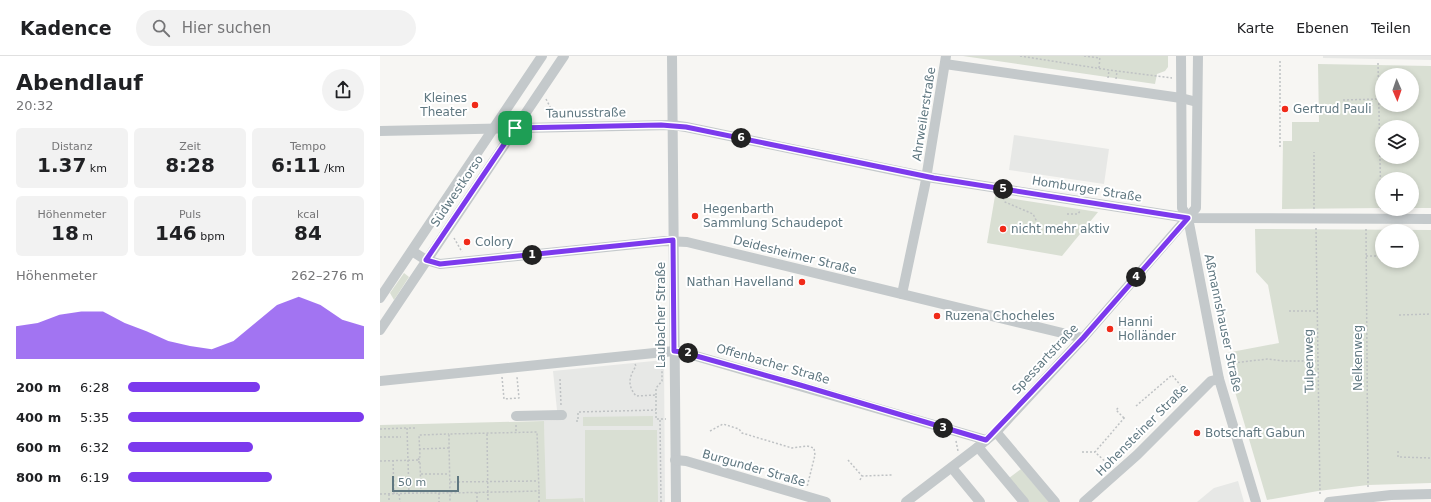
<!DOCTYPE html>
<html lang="de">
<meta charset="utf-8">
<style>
body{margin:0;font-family:"DejaVu Sans",sans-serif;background:#f2f2f2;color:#202124;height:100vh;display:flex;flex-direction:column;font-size:15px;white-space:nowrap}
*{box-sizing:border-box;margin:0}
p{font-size:13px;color:#757577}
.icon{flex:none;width:22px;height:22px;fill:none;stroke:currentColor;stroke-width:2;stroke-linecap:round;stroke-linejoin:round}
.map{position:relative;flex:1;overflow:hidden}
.details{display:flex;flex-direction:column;background:#fff;width:380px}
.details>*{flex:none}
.needle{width:26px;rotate:178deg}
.fabs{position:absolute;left:995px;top:12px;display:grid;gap:8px}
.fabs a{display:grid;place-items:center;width:44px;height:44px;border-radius:50%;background:#fff;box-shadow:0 2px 6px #0003;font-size:20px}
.scale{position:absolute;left:12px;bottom:10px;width:67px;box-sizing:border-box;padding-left:4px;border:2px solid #5f7780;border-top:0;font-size:11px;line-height:14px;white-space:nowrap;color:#5f7780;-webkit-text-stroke:3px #fff;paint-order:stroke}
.pin{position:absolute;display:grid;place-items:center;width:34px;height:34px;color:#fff;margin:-17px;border-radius:8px;box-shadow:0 2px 6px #0006}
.km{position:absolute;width:20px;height:20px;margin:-10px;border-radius:50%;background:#222;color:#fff;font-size:11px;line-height:20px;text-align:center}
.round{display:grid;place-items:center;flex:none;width:42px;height:42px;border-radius:21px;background:#f2f2f2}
.headline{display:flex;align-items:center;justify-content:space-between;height:68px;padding:0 16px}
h1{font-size:22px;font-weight:700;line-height:30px}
.stats{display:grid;grid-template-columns:repeat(3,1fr);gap:6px;height:68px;padding:4px 16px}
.stats div{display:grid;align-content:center;border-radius:6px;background:#f2f2f2;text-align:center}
.stats b{font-size:20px;font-weight:700}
.stats small{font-size:11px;font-weight:400}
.stats p{font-size:11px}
.chart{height:112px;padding:8px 16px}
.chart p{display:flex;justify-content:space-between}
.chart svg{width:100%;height:72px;margin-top:4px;fill:#7c3aed;opacity:.7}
ul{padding:0 16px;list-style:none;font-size:13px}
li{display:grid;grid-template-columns:64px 48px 1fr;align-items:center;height:30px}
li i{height:10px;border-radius:5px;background:#7c3aed}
header{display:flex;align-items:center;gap:24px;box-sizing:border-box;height:56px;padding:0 20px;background:#fff;border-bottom:1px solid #e0e0e0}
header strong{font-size:19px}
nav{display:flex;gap:22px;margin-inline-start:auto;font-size:14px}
.search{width:280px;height:36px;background:#f2f2f2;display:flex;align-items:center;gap:10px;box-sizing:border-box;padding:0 14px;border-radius:22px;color:#757577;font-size:15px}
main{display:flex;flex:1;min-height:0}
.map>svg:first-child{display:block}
.built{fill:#e7e8e6}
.green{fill:#d9dfd3;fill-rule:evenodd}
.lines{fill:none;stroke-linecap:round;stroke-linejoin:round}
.path{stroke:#bfc2c4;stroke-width:1.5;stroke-dasharray:2 2;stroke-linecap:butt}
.minor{stroke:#c4c9cb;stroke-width:10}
.route-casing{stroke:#fff;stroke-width:8}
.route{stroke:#7c3aed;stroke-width:5}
.poi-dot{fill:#f02a19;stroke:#fff;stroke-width:1.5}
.labels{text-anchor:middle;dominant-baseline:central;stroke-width:4;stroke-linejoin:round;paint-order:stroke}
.poi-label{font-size:12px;fill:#5f7780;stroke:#fff;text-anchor:start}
.street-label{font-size:12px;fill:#5f7780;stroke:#fff}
</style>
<header>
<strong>Kadence</strong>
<div class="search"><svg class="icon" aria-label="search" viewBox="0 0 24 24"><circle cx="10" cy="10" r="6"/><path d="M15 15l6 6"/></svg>Hier suchen</div>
<nav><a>Karte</a><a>Ebenen</a><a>Teilen</a></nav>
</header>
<main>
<section class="details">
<div class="headline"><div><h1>Abendlauf</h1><p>20:32</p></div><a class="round"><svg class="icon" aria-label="share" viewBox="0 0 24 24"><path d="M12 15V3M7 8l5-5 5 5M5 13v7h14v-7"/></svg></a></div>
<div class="stats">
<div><p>Distanz</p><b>1.37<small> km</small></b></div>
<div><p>Zeit</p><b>8:28</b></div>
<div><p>Tempo</p><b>6:11<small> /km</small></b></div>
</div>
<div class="stats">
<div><p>Höhenmeter</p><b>18<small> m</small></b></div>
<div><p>Puls</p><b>146<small> bpm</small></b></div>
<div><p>kcal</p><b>84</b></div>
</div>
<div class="chart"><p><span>Höhenmeter</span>262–276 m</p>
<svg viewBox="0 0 160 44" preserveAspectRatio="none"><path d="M0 44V24L10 22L20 17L30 15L40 15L50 22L60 27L70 33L80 36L90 38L100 33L110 22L120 11L130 6L140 11L150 20L160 24V44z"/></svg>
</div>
<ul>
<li><b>200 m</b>6:28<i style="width:56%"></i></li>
<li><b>400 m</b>5:35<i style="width:100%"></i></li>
<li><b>600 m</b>6:32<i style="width:53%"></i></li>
<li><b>800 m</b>6:19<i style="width:61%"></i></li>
</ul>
</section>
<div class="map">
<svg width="1051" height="446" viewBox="0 0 1051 446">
<rect width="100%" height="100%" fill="#f7f6f3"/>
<!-- built -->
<g class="built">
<path d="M943,0h108v4l-108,-2z"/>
<path d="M634,79l95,14 -5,35 -95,-14z"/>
<path d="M284,304l1,142h-81l-1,-4 -38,1 -1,-78 14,-1 -5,-49z"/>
<path d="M858,425l6,21h-47l17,-14z"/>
</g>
<!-- green -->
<g class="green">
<path d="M583,0h205v11l-3,4 -8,3 -2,10z"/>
<path d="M938,8l113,2v142h-19v-29h-30v29l-100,1 1,-68h9v-19h27zM1002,19h30v30h-30zM1002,71h30v30h-30z"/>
<path d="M615,140l7,1 96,15 -36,44 -75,-13z"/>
<path d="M875,173l176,1v253l-63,2 -50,6 -51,9 -34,-115 -7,-32 53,-10 -11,-58 -12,-13zM1002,175h30v30h-30z"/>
<path d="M24,217l5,4 -15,23 -4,-7z"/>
<path d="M273,360v10h-70v-9z"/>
<path d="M164,365l2,78 37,-1 1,4h-204v-77z"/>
<path d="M205,374h72l1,72h-73z"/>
<path d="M641,413l28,33h-20l-20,-24z"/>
</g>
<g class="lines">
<!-- path -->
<g class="path">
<path d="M640,0l89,14 63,8"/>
<path d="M704,0l16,2"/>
<path d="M998,7l3,146"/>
<path d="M719,12l1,-12"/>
<path d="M728,22l1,-8"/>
<path d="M736,23l1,-8"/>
<path d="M166,43l10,19"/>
<path d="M963,44l36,-1"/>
<path d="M900,91v-87"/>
<path d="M623,142l2,4 28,12 4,8"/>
<path d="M934,153v-57"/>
<path d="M687,158h11l2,-3"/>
<path d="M936,172l4,266"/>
<path d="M986,173l2,260"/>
<path d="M74,182l8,14"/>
<path d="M986,200h16"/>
<path d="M909,255h28"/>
<path d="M1019,259l32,-1"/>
<path d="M255,308l1,2c-7,11 -9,19 0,30l20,-1v24h10"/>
<path d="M846,308l41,-5 16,2h35"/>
<path d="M122,321l2,22 15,-1 -2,-21"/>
<path d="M180,323l1,26"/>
<path d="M276,339v-7l6,-7v-19"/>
<path d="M756,350l36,-31 14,17"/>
<path d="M738,352l-2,2 8,8"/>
<path d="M280,364l1,82"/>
<path d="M196,365h2v-9l78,-2"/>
<path d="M136,369v8"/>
<path d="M0,373l27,-1"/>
<path d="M330,375l13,-7 16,5 3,4 50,15 15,-2 7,2 1,7 -8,32"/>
<path d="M107,378l1,68"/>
<path d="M0,381h21"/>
<path d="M576,385l2,10"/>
<path d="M39,393l30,-1"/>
<path d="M1018,395v6l33,1"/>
<path d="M702,396h13"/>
<path d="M13,404l1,34"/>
<path d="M39,404l-1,-3h2l-1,-22 30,-1"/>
<path d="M468,404l14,16"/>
<path d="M0,405l39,-1v3l1,-1 1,31c39,0 78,-1 118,-2l-2,-59 -88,2c0,23 1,45 1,68"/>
<path d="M730,410l-15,-14 30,-35"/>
<path d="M41,418h28"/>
<path d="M480,424l2,-4 30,-1"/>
<path d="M70,426l88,-1"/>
<path d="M97,436v10"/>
<path d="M159,436v10"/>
<path d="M59,437v9"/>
<path d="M0,438l41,-1"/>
<path d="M9,438v8"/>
<path d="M19,438l1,8"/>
<path d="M29,438l-2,-66h10"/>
</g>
<!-- minor -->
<g class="minor">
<path d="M292,0l4,446"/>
<path d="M801,0l1,152 6,10 31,161 37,123"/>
<path d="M565,8l236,34 16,4"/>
<path d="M0,75l292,-6 14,2 241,50 261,41 243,1"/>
<path d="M32,195l14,9 14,4 225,-23 22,1 396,96"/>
<path d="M522,238l23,-109 21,-129"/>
<path d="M0,242l162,-242"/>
<path d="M0,274l184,-274"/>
<path d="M0,325l294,-30 8,1 304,88"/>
<path d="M136,360l46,-1"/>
<path d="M616,376l59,70"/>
<path d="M598,391l46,55"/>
<path d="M295,404l11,1 140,41"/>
<path d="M572,412l28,34"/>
<path d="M526,446l72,-55 18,-15 87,-94 113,-130 2,-152"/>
<path d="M704,446l53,-47 74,-74 8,-2"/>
<path d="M949,446l62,-7 40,-1"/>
</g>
</g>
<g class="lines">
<defs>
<path id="route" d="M281,69l25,2 248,51 254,40 -105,120 -97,102 -186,-55 -118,-33 -8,-1 -1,-111 -233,24 -14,-4 89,-132z"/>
</defs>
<!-- route casing -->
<use href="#route" class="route-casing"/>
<!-- route -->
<use href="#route" class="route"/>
</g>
<!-- markers -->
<g class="poi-dot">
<circle cx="95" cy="49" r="4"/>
<circle cx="905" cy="53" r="4"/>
<circle cx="315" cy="160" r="4"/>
<circle cx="623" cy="173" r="4"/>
<circle cx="87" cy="186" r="4"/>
<circle cx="422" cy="226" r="4"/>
<circle cx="557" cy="260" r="4"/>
<circle cx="730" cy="273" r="4"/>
<circle cx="817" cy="377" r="4"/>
</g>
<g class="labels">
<!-- poi labels -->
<g class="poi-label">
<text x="87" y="42" text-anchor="end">Kleines<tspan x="87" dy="14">Theater</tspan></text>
<text x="913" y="53">Gertrud Pauli</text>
<text x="323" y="153">Hegenbarth<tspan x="323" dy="14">Sammlung Schaudepot</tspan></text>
<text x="631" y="173">nicht mehr aktiv</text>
<text x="95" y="186">Colory</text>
<text x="414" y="226" text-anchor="end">Nathan Havelland</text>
<text x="565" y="260">Ruzena Chocheles</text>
<text x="738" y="266">Hanni<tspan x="738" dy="14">Holländer</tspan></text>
<text x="825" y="377">Botschaft Gabun</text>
</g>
<!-- street labels -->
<g class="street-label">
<text transform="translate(206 57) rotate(-1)">Taunusstraße</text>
<text transform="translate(544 58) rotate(-81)">Ahrweilerstraße</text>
<text transform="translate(707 133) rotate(9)">Homburger Straße</text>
<text transform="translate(77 135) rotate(-56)">Südwestkorso</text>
<text transform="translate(415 199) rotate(14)">Deidesheimer Straße</text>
<text transform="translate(281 259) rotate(-90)">Laubacher Straße</text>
<text transform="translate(843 267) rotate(78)">Aßmannshauser Straße</text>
<text transform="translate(978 302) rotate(-90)">Nelkenweg</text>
<text transform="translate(665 303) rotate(-47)">Spessartstraße</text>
<text transform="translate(929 305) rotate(-91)">Tulpenweg</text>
<text transform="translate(393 308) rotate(16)">Offenbacher Straße</text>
<text transform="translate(762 374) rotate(-45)">Hohensteiner Straße</text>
<text transform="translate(374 412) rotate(16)">Burgunder Straße</text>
</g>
</g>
</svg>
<div class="fabs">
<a><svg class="needle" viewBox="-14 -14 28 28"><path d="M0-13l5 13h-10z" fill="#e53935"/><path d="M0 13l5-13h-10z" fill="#757577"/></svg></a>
<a><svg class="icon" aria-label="layers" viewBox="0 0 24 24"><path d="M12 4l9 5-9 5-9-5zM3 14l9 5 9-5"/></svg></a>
<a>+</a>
<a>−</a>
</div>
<div class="scale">50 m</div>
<div class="pin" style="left:135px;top:72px;background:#1e9e55"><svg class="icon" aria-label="arrive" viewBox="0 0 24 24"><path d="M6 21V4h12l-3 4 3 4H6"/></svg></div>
<b class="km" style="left:152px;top:199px">1</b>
<b class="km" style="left:308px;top:297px">2</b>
<b class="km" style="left:563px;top:372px">3</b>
<b class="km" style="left:756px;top:221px">4</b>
<b class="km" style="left:623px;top:133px">5</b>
<b class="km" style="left:361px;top:82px">6</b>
</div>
</main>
